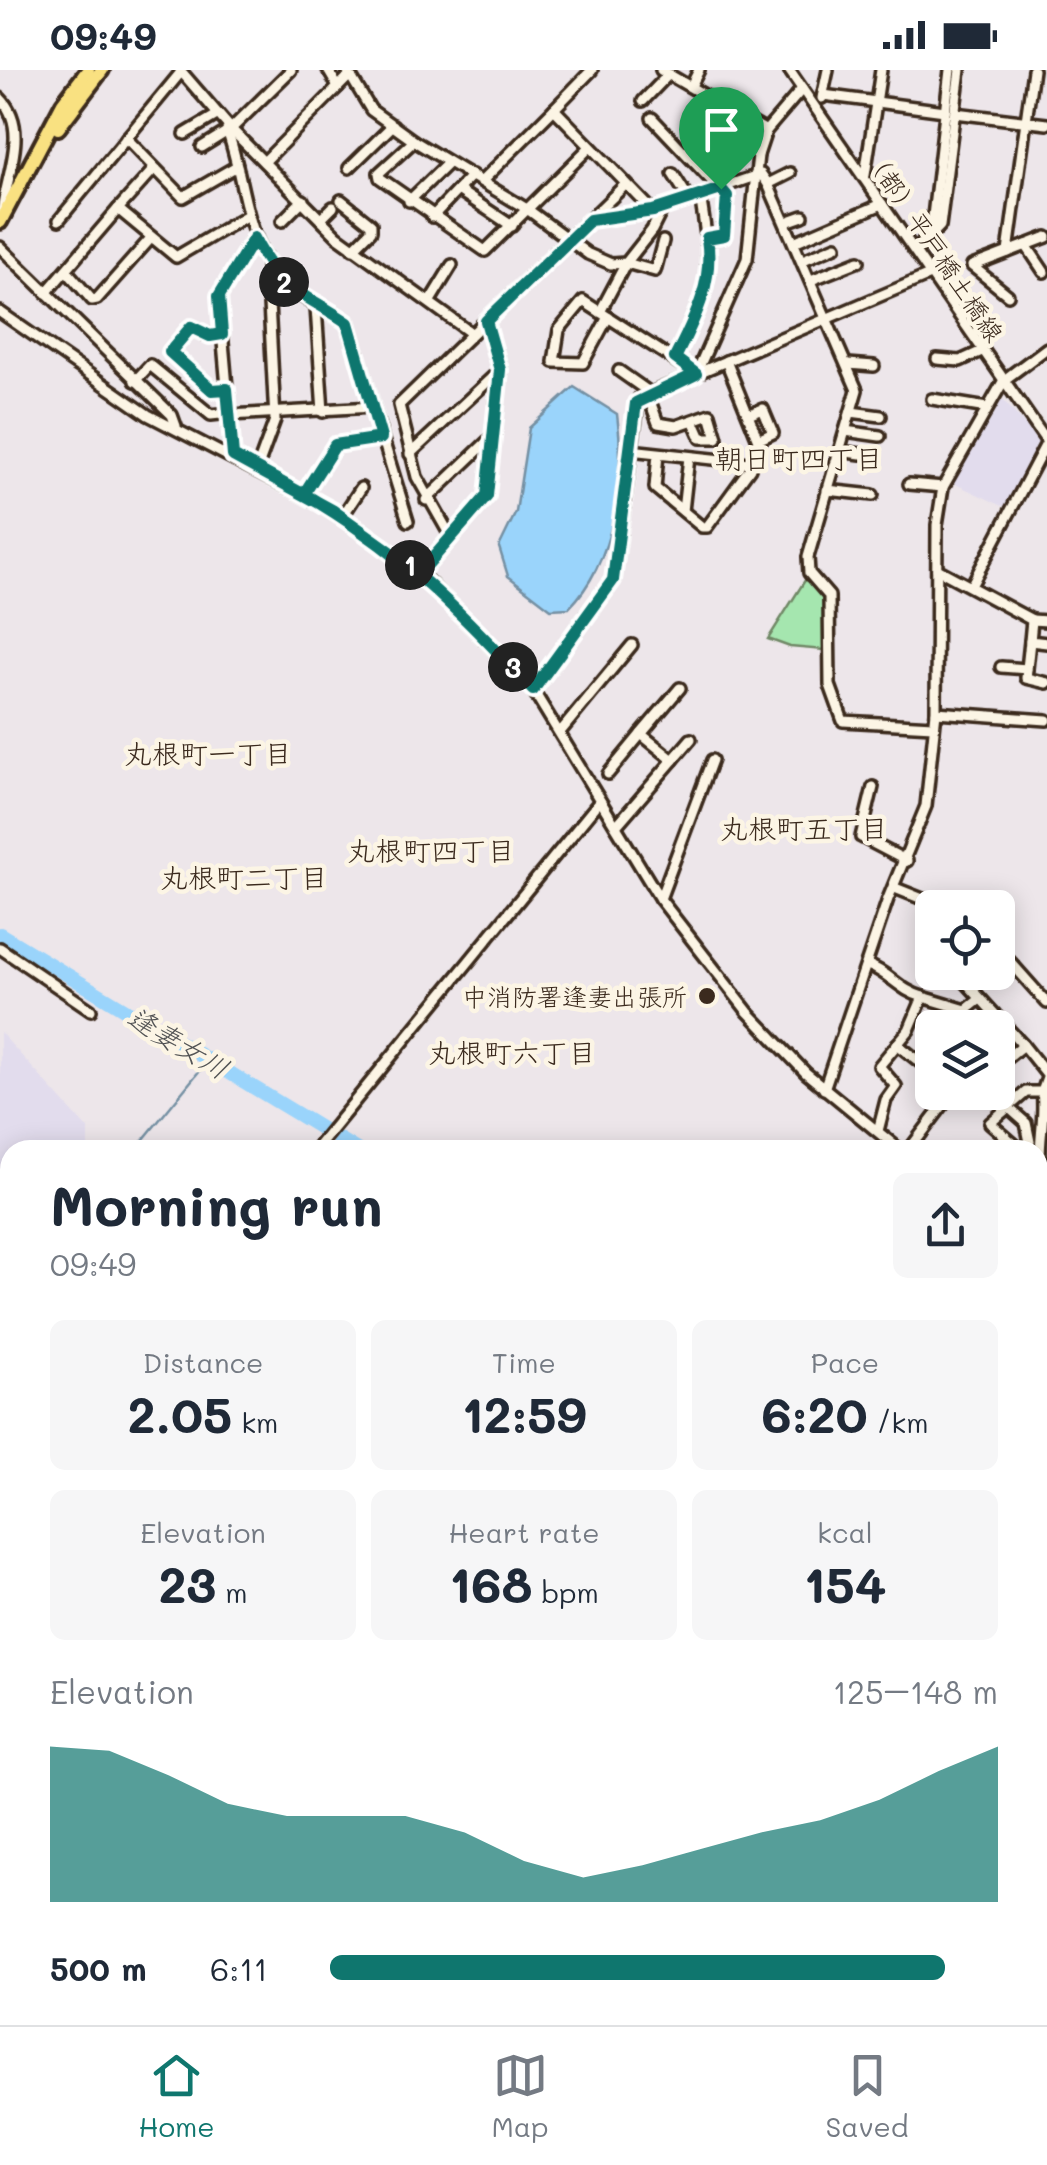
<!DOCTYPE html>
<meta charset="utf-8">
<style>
body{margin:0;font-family:Mali,"Klee One",sans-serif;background:#f6f6f7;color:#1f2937;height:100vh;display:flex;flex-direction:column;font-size:38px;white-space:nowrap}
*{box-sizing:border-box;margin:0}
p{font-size:32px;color:#747a83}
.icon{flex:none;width:55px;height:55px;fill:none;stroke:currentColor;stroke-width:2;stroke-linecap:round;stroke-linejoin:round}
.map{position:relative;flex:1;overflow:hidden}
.details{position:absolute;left:0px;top:1070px;width:1048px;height:885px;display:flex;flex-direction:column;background:#fff;border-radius:30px 30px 0 0;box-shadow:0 5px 25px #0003}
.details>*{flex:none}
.buttons{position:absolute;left:915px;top:820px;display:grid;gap:20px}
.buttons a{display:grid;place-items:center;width:100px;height:100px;border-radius:15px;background:#fff;box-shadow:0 5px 25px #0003;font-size:50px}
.pin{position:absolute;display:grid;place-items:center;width:85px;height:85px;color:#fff;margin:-102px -42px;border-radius:50% 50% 50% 0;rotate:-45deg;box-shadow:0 0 10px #0007}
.pin .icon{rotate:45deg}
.km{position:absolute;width:50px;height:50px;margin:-25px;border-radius:50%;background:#222;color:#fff;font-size:28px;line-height:50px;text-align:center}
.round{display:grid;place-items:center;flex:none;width:105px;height:105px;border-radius:15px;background:#f6f6f7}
.head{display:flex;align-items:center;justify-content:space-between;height:170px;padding:0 50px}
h1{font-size:55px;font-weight:700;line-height:75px}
.stats{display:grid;grid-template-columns:repeat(3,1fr);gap:15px;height:170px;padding:10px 50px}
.stats div{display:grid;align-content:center;border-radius:15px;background:#f6f6f7;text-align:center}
.stats b{font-size:50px;font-weight:700}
.stats small{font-size:28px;font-weight:400}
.stats p{font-size:28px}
.chart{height:280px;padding:20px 50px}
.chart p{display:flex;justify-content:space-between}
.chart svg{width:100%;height:180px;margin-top:10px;fill:#0f766e;opacity:.7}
ul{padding:0 50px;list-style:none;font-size:32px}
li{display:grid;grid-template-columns:160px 120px 1fr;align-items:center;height:75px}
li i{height:25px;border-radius:12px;background:#0f766e}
.status{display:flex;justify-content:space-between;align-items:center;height:70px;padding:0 50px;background:#fff;direction:ltr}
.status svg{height:28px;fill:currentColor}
.tab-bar{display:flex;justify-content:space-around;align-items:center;height:140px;border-top:2px solid #e0e1e3;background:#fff;font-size:28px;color:#747a83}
.tab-bar a{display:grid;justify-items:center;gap:5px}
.tab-bar .on{color:#0f766e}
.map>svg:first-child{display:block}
.built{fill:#e2dced}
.green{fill:#a5e6af;stroke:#708866;stroke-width:2.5}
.water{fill:#9ad4fb;stroke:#7490a3;stroke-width:2.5}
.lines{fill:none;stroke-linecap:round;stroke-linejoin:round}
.stream{stroke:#7490a3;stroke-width:2.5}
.river{stroke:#9ad4fb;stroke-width:14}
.minor-casing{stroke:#3b2a1e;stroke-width:16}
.major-casing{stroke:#3b2a1e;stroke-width:18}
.highway-casing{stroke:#3b2a1e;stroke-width:20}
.minor{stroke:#fcf5e5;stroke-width:9}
.major{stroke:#f9e181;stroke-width:10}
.highway{stroke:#f9e181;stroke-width:12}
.route-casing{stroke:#fff;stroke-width:20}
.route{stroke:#0f766e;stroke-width:12}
.poi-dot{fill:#3b2a1e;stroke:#fcf5e5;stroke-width:4}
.labels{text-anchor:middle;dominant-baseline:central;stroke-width:9;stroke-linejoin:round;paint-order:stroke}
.street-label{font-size:25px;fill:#3b2a1e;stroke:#fcf5e5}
.poi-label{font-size:25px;fill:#3b2a1e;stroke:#fcf5e5;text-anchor:end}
.neighbourhood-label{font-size:28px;fill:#3b2a1e;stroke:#fcf5e5}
.water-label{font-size:28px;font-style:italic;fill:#535455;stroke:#fcf5e5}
</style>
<div class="status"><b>09:49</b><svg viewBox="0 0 49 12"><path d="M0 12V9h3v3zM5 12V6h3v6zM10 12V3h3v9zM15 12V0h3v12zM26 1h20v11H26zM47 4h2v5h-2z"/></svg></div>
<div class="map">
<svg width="1047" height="1955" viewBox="0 0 1047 1955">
<rect width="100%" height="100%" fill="#ede6ea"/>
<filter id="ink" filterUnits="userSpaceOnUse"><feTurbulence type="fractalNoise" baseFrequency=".01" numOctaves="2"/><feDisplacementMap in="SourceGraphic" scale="20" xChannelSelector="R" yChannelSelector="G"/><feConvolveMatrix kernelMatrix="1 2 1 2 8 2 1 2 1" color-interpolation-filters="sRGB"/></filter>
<g filter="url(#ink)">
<!-- built -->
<g class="built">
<path d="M1003,330l39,44 -35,64 -56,-26 44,-80z"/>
<path d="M0,962l88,97v21h-78v198l-10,22z"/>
</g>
<!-- green -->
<g class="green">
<path d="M807,507l18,19 -1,54 -34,-3 -22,-8z"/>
<path d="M10,1678v207l-10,8v-211z"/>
<path d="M269,1945h114l-7,10h-110z"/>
</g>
<!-- water -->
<path class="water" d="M574,317l43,27c9,64 -2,147 -48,194l-18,1 -43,-33 -9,-29 17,-35 13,-84z"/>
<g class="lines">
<!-- stream -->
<g class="stream">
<path d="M135,1080l74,-91"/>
<path d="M0,1340l10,-26"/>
</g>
<!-- river -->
<g class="river">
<path d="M0,864l357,216"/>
<path d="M1038,1449l9,3"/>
</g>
<defs>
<g id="minor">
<path d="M180,0l51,59 106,107 134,97"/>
<path d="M328,0l10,17"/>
<path d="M347,0l24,40 43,31 113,68 61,45 23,10 15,-1 26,-33 11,-22"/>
<path d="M661,0l105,61"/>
<path d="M789,0l258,372"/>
<path d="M691,16l8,-16"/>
<path d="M823,25l122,16"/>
<path d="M0,28c31,31 5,79 2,115"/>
<path d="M822,28l6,-28"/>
<path d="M643,31l26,-27"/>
<path d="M554,39l38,-39"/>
<path d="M737,43l-9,18 30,24"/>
<path d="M955,43l92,11"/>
<path d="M652,48l75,79 -4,38 -16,2"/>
<path d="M227,60c21,59 15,118 68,161 16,14 36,20 53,32l25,84 -144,8"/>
<path d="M185,64l32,-19"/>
<path d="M126,68l57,59 54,-31"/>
<path d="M414,71l-35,32 1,5 105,73 105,-104"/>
<path d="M202,77l29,-18 60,-59"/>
<path d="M264,92l86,-87"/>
<path d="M349,98l44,-43"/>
<path d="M673,104l16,25"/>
<path d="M865,105l16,-105"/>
<path d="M483,110l71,-71 99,102"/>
<path d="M768,114l22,-11"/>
<path d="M458,120l54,36"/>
<path d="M341,130l30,24v7l-18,18"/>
<path d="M409,131l38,-37"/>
<path d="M118,139l36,-40"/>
<path d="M432,147l40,-42"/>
<path d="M321,149l12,-12"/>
<path d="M59,150l122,-148"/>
<path d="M590,150l63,-9 108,-37 7,10 89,206 -49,167 1,16 20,23 1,89 13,36 90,5"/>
<path d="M282,151l21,-21"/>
<path d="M786,152l17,-6"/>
<path d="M794,172l88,-38"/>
<path d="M922,173l10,-18 18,-155"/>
<path d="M1026,175l18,27"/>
<path d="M0,177l172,168 4,11"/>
<path d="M916,181l24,-25 20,-156"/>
<path d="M1008,182l25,-182"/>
<path d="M803,190l33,-14"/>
<path d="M66,200l26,30 5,-1 54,-61"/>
<path d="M811,210l48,-19"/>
<path d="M46,223l72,-84 58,48 70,-41"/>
<path d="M1008,225l-36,-29 75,-29"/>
<path d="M430,231l22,-36"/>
<path d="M316,237l7,105"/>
<path d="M0,242l148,103 184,95 88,63 113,117 127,209 88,113 58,61 94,77"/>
<path d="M600,242l26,-49 29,8 8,-30"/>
<path d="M608,247l-25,46 -29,-1 5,-32 24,-29 113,73"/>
<path d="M222,264l-15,1 -16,-8 -21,25 42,38 15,-1"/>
<path d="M675,287c37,-72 38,-82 25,-162"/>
<path d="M937,289l23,2 22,-10"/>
<path d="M726,291l32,79 15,-7 -10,-24 -15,6"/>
<path d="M848,294l26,2"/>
<path d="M619,301l27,19 12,33 18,3 34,-12 7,24h-16l-8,-18"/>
<path d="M696,304l51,-115 11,-104 8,-24 36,-42"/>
<path d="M135,311l15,-16 61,50 18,-2"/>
<path d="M932,329l55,9"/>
<path d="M373,337l35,114"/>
<path d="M851,342l30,4"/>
<path d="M845,361l35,5"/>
<path d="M630,380l120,13v5l-43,59h-5l-47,-39 3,-34"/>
<path d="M839,381l22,3"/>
<path d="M410,384l90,-84"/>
<path d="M233,386l-14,-160 35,-58"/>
<path d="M257,399l18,-49 -8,-156"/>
<path d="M909,414l34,3"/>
<path d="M827,420l46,5"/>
<path d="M304,424l31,-49 46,-7"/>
<path d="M426,430l68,-65"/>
<path d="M683,441l6,-54"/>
<path d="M342,447l19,-29"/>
<path d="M451,467l-34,-60 -18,-72 227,-221"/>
<path d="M937,499l95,51 -2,21 17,2"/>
<path d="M420,503l67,-77 13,-126 -14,-49"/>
<path d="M971,516l76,-144"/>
<path d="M1032,550l15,1"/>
<path d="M1030,571l-4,37 21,5"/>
<path d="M1001,597l26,2"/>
<path d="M533,620l80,-110 26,-182 293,-124"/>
<path d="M936,642l111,8"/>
<path d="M561,661l71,-86"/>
<path d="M673,690l18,-21"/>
<path d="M608,704l33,-40"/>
<path d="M873,717l-12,50 46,24"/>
<path d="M616,756l57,-66 -32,-26 39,-46"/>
<path d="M895,818l50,20"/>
<path d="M660,829l52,-139"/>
<path d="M0,878l91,62"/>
<path d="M998,878l49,55"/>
<path d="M868,895c23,9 32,26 55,32l-14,33 -30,36 17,20 -10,14 -8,31"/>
<path d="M965,902l-4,5 62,68"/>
<path d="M923,927l43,13"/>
<path d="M959,958l7,-18 14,-11"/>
<path d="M897,974l24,19 11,-6"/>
<path d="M998,995l25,-20 24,30"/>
<path d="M824,1019l64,-190 38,-93 10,-94 1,-187 6,-38 61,-107 43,-32"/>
<path d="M1042,1022c5,30 -10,69 5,93"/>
<path d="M1009,1038l17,15 4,19 -6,8"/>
<path d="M315,1080l284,-348"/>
<path d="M909,1080l44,-58"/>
<path d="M1021,1080l-31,-27 36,-31h16l5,-14"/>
<path d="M1038,1150l9,-15"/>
<path d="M1038,1160l9,-3"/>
<path d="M1038,1193l9,8"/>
<path d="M1038,1501l9,2"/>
<path d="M1038,1524l9,-13"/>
<path d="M0,1544l10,-8"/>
<path d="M1038,1867l9,-2"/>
<path d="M548,1945l4,6 10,-6"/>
<path d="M579,1945l18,10"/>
<path d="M803,1945l15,10"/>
<path d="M634,1955l23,-10"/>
<path d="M739,1955l23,-10"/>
</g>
<g id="major">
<path d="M1038,1728l9,-12"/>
<path d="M953,1955l1,-10"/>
</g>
<g id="highway">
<path d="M58,58l44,-58"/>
<path d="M0,152l63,-119 25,-33"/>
</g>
</defs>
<!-- minor casing -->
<use href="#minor" class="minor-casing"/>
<!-- major casing -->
<use href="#major" class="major-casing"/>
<!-- highway casing -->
<use href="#highway" class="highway-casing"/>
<!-- minor -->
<use href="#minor" class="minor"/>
<!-- major -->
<use href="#major" class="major"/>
<!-- highway -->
<use href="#highway" class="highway"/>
</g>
</g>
<g class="lines" filter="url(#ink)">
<defs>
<path id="route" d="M721,119l-68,22 -63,9 -104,101 14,49 -13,126 -67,77 -88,-63 -99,-54 -6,-67 -15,1 -42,-38 21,-25 19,9 12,-2 -3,-38 35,-58c26,53 51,55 94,85l33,115 -46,7 -31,49c91,52 159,119 229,196l80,-110 23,-177 60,-29 -21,-16c20,-40 39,-75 32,-120l17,-3 3,-39 -6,-7"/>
</defs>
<!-- route casing -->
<use href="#route" class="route-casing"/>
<!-- route -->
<use href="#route" class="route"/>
</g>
<!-- markers -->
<circle class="poi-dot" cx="707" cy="926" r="10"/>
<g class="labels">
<!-- street labels -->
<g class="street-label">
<text transform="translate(935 175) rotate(56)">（都）平戸橋土橋線</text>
</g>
<!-- poi labels -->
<g class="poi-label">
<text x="687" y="926">中消防署逢妻出張所</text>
</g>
<!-- neighbourhood labels -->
<g class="neighbourhood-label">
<text x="799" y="388">朝日町四丁目</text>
<text x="208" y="683">丸根町一丁目</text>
<text x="804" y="758">丸根町五丁目</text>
<text x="431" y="780">丸根町四丁目</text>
<text x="244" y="807">丸根町二丁目</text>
<text x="512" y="982">丸根町六丁目</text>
</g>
<!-- water labels -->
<g class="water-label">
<text transform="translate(179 972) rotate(31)">逢妻女川</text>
</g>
</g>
</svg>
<div class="buttons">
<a><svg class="icon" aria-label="locate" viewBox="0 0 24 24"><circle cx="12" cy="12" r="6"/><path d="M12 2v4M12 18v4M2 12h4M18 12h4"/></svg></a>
<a><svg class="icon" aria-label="layers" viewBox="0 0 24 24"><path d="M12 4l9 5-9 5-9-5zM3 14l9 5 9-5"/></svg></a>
</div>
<div class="pin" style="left:721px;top:119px;background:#1e9e55"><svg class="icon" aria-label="arrive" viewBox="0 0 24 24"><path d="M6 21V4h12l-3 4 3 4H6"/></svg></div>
<b class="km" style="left:410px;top:495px">1</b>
<b class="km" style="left:284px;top:212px">2</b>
<b class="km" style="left:513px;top:597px">3</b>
<section class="details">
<div class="head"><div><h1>Morning run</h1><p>09:49</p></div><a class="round"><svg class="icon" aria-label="share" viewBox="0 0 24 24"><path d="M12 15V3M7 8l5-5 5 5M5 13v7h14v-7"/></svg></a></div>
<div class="stats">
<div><p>Distance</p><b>2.05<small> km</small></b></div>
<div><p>Time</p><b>12:59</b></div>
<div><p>Pace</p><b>6:20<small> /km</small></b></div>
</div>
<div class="stats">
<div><p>Elevation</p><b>23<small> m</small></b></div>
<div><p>Heart rate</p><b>168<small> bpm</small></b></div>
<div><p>kcal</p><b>154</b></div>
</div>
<div class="chart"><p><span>Elevation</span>125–148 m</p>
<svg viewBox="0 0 160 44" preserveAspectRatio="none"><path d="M0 44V6L10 7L20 13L30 20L40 23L50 23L60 23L70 27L80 34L90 38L100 35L110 31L120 27L130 24L140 19L150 12L160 6V44z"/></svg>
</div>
<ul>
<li><b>500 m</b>6:11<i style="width:92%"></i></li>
</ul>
</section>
</div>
<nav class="tab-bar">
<a class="on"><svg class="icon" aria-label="home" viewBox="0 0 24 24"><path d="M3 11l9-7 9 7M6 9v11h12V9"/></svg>Home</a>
<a><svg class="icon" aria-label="map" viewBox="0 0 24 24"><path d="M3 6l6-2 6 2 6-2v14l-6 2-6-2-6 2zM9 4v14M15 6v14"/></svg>Map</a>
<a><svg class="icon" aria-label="saved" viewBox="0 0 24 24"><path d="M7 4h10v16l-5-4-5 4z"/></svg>Saved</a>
</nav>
